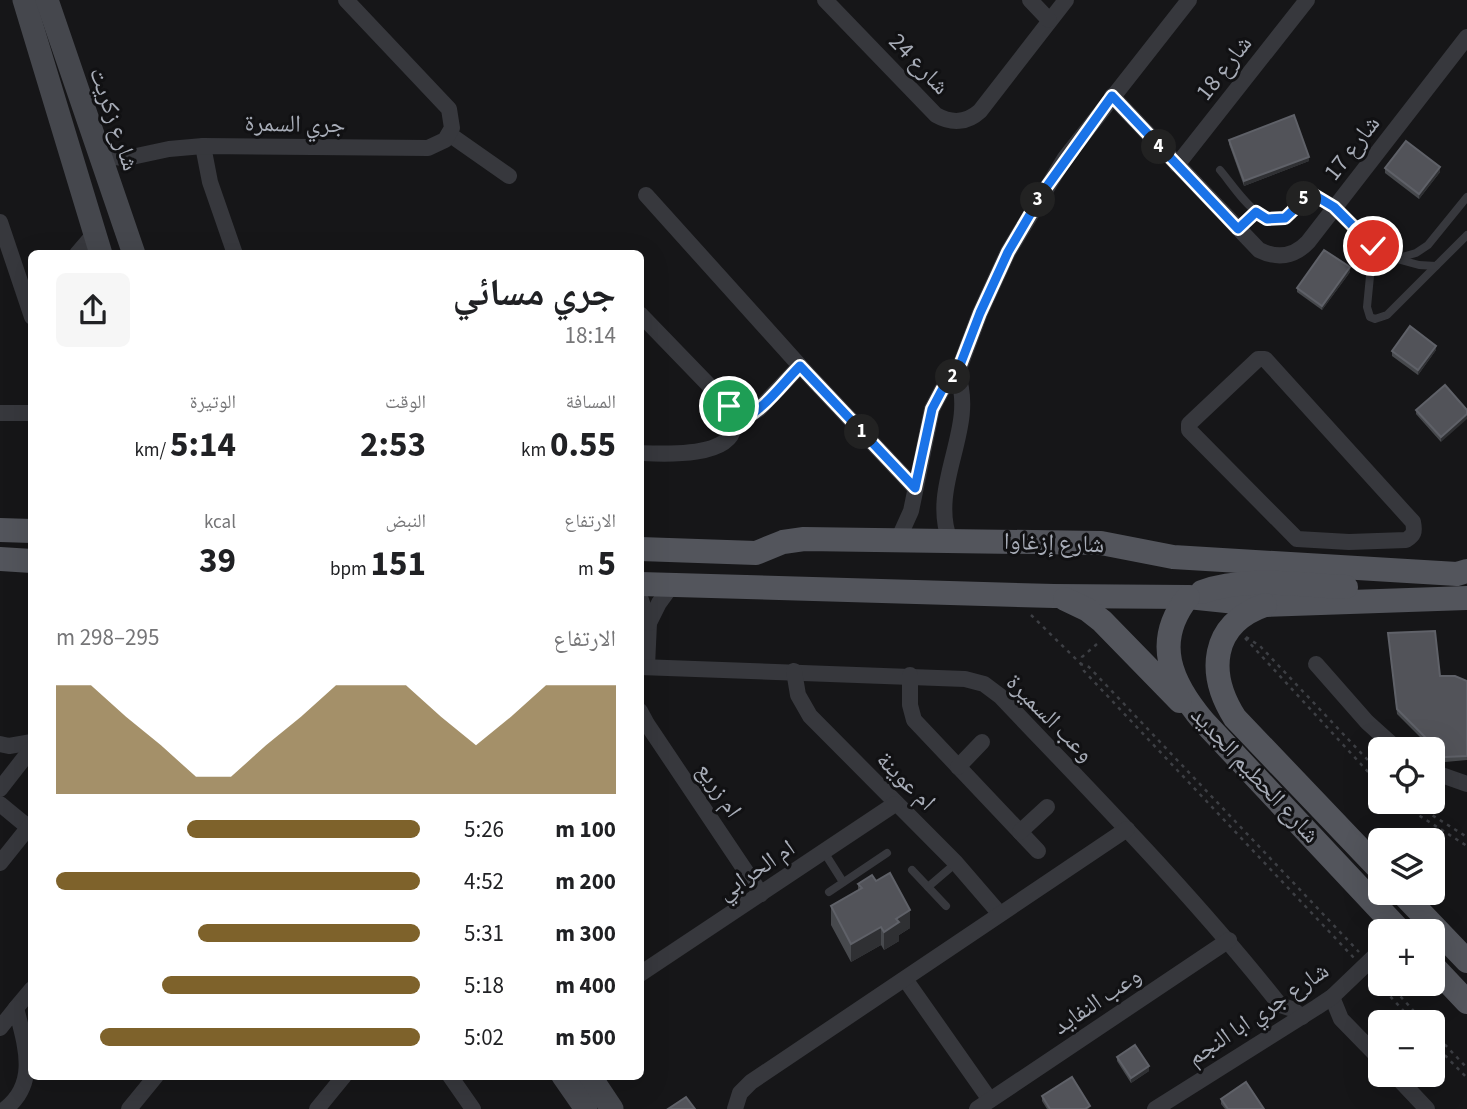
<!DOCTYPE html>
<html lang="ar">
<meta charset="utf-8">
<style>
body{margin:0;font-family:"Source Sans 3","Noto Naskh Arabic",sans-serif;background:#f6f6f6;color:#202124;direction:rtl;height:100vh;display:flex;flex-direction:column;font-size:26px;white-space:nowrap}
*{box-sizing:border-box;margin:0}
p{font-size:23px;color:#757577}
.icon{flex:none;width:38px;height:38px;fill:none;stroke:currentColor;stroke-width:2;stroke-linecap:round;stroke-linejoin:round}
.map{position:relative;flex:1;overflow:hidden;direction:ltr}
.details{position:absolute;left:28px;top:250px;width:616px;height:830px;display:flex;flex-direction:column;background:#fff;border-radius:10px;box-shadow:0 7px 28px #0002;direction:rtl}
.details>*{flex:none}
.controls{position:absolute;left:1368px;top:737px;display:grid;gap:14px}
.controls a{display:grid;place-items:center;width:77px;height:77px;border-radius:10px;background:#fff;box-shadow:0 7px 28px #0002;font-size:35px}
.pin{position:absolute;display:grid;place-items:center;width:60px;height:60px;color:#fff;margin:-30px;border:4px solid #fff;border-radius:50%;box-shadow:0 2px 7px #0007}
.km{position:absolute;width:35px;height:35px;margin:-18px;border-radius:50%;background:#222;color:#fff;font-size:19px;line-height:35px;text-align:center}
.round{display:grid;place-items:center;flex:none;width:74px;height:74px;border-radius:10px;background:#f6f6f6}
.headline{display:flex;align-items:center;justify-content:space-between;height:119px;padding:0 28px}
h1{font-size:38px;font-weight:700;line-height:52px}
.stats{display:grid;grid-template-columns:repeat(3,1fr);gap:10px;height:119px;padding:7px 28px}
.stats div{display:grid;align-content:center}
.stats b{font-size:35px;font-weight:700}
.stats small{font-size:19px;font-weight:400}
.stats p{font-size:19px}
.chart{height:196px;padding:14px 28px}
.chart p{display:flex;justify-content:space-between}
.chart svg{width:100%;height:126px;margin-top:7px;fill:#7e622b;opacity:.7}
ul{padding:0 28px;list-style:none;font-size:23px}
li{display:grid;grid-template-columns:112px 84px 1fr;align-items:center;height:52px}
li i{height:18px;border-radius:9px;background:#7e622b}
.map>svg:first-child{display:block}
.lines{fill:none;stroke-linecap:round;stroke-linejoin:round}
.path{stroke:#3d3f44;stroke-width:2.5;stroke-dasharray:3.5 5;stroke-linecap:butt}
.lane{stroke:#37383d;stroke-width:8}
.street{stroke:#37383d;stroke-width:16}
.secondary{stroke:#45474d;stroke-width:23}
.primary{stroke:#53555c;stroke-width:24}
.wall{fill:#47494d}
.shaded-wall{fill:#2f3033}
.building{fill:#525359;stroke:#5f6168;stroke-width:2}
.route-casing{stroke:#fff;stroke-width:14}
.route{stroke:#1a73e8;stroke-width:9}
.labels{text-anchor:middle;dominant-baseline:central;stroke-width:6;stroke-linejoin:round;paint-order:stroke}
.street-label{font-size:24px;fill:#a8adb8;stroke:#111113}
</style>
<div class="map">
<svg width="1467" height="1109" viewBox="0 0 1467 1109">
<rect width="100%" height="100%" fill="#161618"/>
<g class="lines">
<!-- path -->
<g class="path">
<path d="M1031,615l50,49 3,7 270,287"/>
<path d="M1246,637l14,9 121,128"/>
<path d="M1245,638l136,148"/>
<path d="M1097,644l-15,13 -1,7 8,3 270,285"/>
<path d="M1398,802l69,44"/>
<path d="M1411,802l56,35"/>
<path d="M1373,978l41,44"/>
<path d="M1389,984l35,38"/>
<path d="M1433,1032l34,36"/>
<path d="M1433,1043l34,35"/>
</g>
<!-- lane -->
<g class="lane">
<path d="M1220,170c18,21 46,71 76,39 7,-8 11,-14 23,-13 28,18 47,46 76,63l21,-6 12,-8 39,-48"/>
<path d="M1238,229l18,-17"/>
<path d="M1373,245l-6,62 3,10 5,2 12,-4 49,-49"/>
<path d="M1397,259l22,6 17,1 31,-31"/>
<path d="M824,852l19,30"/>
<path d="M912,870l34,36"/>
<path d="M928,887l28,-24"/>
<path d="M829,892l58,-39"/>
</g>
<!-- street -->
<g class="street">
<path d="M825,0l111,115c16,9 31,8 44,-4l86,-111"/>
<path d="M1030,0l19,20"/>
<path d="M1112,96l147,154c18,9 35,7 49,-8l159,-205"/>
<path d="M449,134l60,42"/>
<path d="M203,146l7,36 25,72"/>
<path d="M97,152l15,5 15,1 42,-9 34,-3 225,2 17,-8 7,-12 -3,-19 -103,-109"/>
<path d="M1177,165l130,-165"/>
<path d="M646,195l154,171 115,122"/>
<path d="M0,222l32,95"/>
<path d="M77,254l18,-21"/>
<path d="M640,314l89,92c4,6 7,13 5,21 -5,31 -70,27 -94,26"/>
<path d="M1258,359h7l148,163c2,10 1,13 -7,18l-57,2 -52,-3 -108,-109v-6z"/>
<path d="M0,413h32"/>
<path d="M735,423l24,-14 41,-43"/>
<path d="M950,541c-22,-56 28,-113 7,-167"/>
<path d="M897,542l14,-31 21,-102 10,-19 15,-16 23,-61 28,-61 57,-94 124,-158"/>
<path d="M640,597l9,26 -2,43"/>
<path d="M649,623l10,-20 13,-18"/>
<path d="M1316,664l51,58 30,27"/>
<path d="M640,667l325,12 19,5 16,12c96,101 194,200 280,309l12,4 10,8"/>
<path d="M794,671l4,24 12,21 146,147 44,51"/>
<path d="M910,675v30l4,15 124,131"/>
<path d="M640,711l7,13 114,170"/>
<path d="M0,744l9,2 23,-4"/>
<path d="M958,767l24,-25"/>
<path d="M1433,772l34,12"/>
<path d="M0,789l32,-41"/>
<path d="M0,804l28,23"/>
<path d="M1020,832l27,-25"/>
<path d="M0,863l32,-40"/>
<path d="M640,974l255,-170"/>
<path d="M905,979l85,121"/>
<path d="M1332,997l9,22 40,41"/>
<path d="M16,1008l16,-19"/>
<path d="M0,1028l16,-20c9,36 23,75 -11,101"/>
<path d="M1394,1074l33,35"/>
<path d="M450,1076l23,33"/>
<path d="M129,1109l27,-33"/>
<path d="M317,1109l27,-33"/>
<path d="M735,1109l5,-16 11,-11 376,-253"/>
<path d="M977,1109l252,-169"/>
<path d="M1155,1109l162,-102 15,-10 49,-47"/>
</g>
<!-- secondary -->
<g class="secondary">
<path d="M24,0l77,254"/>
<path d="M47,0l87,254"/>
<path d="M563,1076l23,33"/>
<path d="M590,1076l22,33"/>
</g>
<!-- primary -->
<g class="primary">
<path d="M0,530l32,1"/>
<path d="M640,549l116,4 27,-11 21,-3 297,4 72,14 284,17 10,-3"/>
<path d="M0,559l32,2"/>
<path d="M640,584l414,12 134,1 77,8 202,-7"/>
<path d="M1202,592c42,-16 99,-7 144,-5"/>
<path d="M1188,597c-36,45 -17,86 16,125l196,209"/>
<path d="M1065,599l23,11 14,11 78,80"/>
<path d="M1265,605c-55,19 -58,69 -30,113l146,153"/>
<path d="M1401,892l66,69"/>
<path d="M1433,966l34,36"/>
</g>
</g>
<!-- wall -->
<g class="wall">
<path d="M1229,140l80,21 -65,25 -15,-42z"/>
<path d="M1385,168l55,4 -21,27 -34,-26z"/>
<path d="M1350,272l-28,38 -25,-18v-4z"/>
<path d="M1436,350l-18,25 -26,-19v-5z"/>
<path d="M1445,385l-4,57 -25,-28v-4z"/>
<path d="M1388,633l52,43 27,5v79l-22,2 -48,-48z"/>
<path d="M858,884l52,44 -11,7v6l-15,9 -3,-5 -30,17 -20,-37v-19l27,-15z"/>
<path d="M1117,1057l32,14 -18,12 -14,-22z"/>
<path d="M1042,1096l48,13h-43l-5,-8z"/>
<path d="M1221,1099l43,10h-39l-4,-5z"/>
</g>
<!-- shaded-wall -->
<g class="shaded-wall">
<path d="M1309,157v4l-65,25v-5z"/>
<path d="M1440,167v5l-21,27v-5z"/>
<path d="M1350,267v5l-28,38v-4z"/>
<path d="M1436,346v4l-18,25v-5z"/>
<path d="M1467,414v5l-26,23v-5z"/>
<path d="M910,910v18l-11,7v6l-15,9v-18l12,-13z"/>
<path d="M881,927v18l-30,17v-18z"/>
<path d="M1149,1066v5l-18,12v-5z"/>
</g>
<!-- building -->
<g class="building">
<path d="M1294,115l15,42 -65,24 -15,-41z"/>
<path d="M1406,141l34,26 -21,27 -34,-26z"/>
<path d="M1324,250l26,17 -28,39 -25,-18z"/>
<path d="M1410,326l26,20 -18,24 -26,-19z"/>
<path d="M1445,385l22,25v4l-26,23 -25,-27z"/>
<path d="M1435,631l5,45h15l12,5v75l-22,1 -48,-48 -9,-76z"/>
<path d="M890,873l20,37 -14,9 3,3 -15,10 -3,-5 -30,17 -20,-38 31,-18 -4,-4 14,-9 4,6z"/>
<path d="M1135,1045l14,21 -18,12 -14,-21z"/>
<path d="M1072,1077l18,29 -5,3h-35l-8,-13z"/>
<path d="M1246,1082l18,27h-36l-7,-10z"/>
<path d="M686,1097l9,12h-27z"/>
</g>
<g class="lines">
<defs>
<path id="route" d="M729,406l6,17c27,-10 45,-37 65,-57l115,122 17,-79 10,-19 15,-17 23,-60 28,-61 37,-63 67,-93 126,133 18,-17 11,7 18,-1 21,-20 8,-3 20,12 39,39"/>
</defs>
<!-- route casing -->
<use href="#route" class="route-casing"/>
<!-- route -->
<use href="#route" class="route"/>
</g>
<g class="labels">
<!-- street labels -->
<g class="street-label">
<text transform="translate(919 64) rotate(46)">شارع 24</text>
<text transform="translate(1224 68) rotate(-52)">شارع 18</text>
<text transform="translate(114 119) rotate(71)">شارع زكريت</text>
<text transform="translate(295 124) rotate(1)">جري السمرة</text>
<text transform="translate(1352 148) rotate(-52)">شارع 17</text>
<text transform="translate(1054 543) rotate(2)">شارع إزغاوا</text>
<text transform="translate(1050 718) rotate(45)">وعب السميرة</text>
<text transform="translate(1255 775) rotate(47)">شارع الحطيم الجديد</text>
<text transform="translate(906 781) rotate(45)">ام عوينة</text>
<text transform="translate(719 790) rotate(56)">ام زريع</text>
<text transform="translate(756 870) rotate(-34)">ام الحرابي</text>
<text transform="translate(1097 1001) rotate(-34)">وعب النفايد</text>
<text transform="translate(1258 1014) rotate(-34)">شارع جري ابا النجم</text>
</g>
</g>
</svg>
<div class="controls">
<a><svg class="icon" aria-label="locate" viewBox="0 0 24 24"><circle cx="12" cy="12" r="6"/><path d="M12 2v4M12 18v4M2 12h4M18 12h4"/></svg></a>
<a><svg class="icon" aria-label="layers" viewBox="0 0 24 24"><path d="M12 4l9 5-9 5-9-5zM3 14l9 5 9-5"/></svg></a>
<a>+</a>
<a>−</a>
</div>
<div class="pin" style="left:729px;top:406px;background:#1e9e55"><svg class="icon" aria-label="arrive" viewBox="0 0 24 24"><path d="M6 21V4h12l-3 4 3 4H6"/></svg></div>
<div class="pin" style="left:1373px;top:246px;background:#d93025"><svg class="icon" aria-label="check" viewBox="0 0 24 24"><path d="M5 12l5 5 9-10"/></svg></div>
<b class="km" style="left:862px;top:432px">1</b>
<b class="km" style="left:953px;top:377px">2</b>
<b class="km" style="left:1038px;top:200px">3</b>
<b class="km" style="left:1159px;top:147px">4</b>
<b class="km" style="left:1304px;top:199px">5</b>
<section class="details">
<div class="headline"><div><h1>جري مسائي</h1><p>18:14</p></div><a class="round"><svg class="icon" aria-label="share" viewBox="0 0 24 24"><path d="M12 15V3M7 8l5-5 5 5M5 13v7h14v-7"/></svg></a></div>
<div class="stats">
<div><p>المسافة</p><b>0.55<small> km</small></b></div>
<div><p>الوقت</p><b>2:53</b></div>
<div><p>الوتيرة</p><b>5:14<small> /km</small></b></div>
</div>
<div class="stats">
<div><p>الارتفاع</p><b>5<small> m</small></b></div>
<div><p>النبض</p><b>151<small> bpm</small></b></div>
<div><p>kcal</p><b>39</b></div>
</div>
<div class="chart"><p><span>الارتفاع</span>295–298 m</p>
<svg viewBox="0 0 160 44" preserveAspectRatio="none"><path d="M0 44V6L10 6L20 17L30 27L40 38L50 38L60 27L70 17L80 6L90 6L100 6L110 17L120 27L130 17L140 6L150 6L160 6V44z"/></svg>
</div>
<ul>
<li><b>100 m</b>5:26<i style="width:64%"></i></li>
<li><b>200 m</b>4:52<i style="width:100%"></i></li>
<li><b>300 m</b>5:31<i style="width:61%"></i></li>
<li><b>400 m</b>5:18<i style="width:71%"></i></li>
<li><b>500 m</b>5:02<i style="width:88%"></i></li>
</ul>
</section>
</div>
